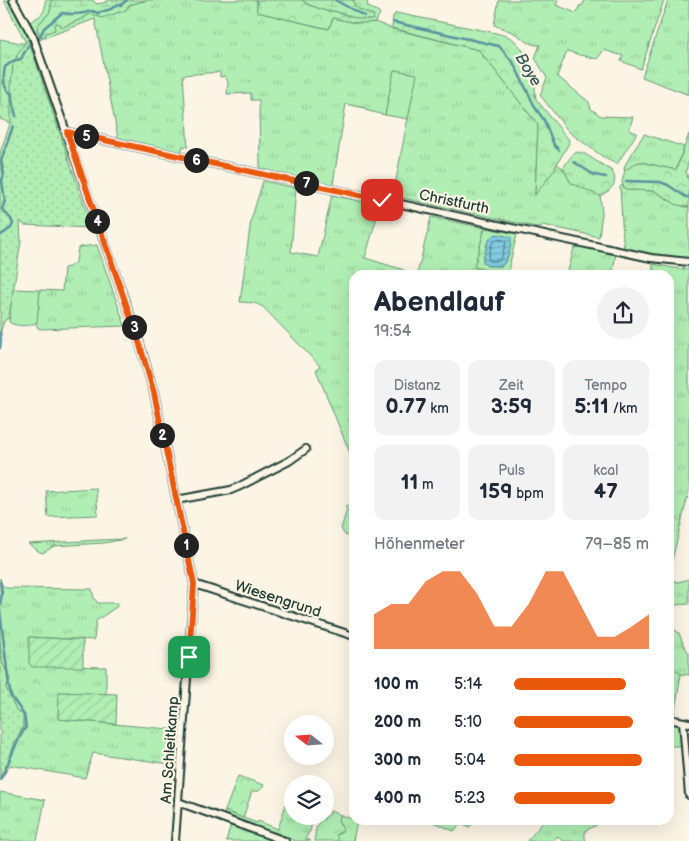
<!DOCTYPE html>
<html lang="de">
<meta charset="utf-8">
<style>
body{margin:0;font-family:"Balsamiq Sans",sans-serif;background:#f2f2f3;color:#1f2937;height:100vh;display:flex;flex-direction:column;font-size:19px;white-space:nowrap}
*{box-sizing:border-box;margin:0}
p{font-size:16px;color:#747a83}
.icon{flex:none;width:28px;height:28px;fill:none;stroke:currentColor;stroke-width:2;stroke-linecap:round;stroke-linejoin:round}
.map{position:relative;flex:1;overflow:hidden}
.drawer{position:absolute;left:349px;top:270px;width:325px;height:555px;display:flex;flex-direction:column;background:#fff;border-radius:15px;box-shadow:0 5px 20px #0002}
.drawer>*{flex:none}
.needle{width:32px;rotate:287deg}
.controls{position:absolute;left:284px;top:715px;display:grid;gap:10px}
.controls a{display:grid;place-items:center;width:50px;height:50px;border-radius:50%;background:#fff;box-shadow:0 5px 20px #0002;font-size:25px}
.pin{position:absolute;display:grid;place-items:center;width:42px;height:42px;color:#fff;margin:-21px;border-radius:10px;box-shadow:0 2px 8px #0006}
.km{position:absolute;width:25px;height:25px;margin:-12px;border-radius:50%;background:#222;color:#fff;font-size:14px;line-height:25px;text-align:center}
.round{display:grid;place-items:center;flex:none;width:52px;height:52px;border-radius:26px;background:#f2f2f3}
.head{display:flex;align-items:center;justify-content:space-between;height:85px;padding:0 25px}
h1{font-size:28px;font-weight:700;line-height:38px}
.stats{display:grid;grid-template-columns:repeat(3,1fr);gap:8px;height:85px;padding:5px 25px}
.stats div{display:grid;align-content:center;border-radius:12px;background:#f2f2f3;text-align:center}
.stats b{font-size:21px;font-weight:700}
.stats small{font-size:14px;font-weight:400}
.stats p{font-size:14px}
.chart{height:140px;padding:10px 25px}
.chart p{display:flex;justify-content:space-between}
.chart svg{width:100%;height:90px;margin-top:5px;fill:#ea580c;opacity:.7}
ul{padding:0 25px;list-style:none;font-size:16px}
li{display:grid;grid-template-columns:80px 60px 1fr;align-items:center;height:38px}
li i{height:12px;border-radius:6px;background:#ea580c}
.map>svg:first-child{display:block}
.grass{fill:url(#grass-tufts);stroke:#689674}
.forest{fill:url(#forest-crowns);stroke:#689674;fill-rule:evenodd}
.wetland{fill:url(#wetland-marsh);stroke:#689674}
.park{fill:url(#park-dots);stroke:#689674}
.garden{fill:url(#garden-furrows);stroke:#689674}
.pitch{fill:#b0eeb4;stroke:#689674}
.water{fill:url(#water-rules);stroke:#5a939d}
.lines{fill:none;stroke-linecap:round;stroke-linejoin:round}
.shore{stroke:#47767a;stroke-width:1}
.stream{stroke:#5a939d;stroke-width:2.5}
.street-casing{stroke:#1f3d34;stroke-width:10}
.street{stroke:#fcf5e5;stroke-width:6}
.route-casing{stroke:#fff;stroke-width:10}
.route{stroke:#ea580c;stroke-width:6}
.labels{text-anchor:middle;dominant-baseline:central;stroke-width:4.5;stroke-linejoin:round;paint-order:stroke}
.street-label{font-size:15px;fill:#1f3d34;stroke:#fcf5e5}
.water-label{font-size:16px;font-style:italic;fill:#335a57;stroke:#fcf5e5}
</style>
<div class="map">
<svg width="689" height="841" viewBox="0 0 689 841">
<defs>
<pattern id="grass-tufts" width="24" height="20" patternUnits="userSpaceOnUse" patternTransform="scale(1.25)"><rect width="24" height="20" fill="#b0eeb4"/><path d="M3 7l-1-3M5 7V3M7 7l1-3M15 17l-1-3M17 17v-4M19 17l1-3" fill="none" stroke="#97cd9b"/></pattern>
<pattern id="forest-crowns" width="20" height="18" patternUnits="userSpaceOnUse" patternTransform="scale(1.25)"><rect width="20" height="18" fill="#b0eeb4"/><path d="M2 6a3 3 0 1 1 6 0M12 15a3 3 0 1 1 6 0" fill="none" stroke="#97cd9b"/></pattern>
<pattern id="wetland-marsh" width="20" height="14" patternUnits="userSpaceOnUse" patternTransform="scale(1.25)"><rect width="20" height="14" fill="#b0eeb4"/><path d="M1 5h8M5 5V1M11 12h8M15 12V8" fill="none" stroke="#97cd9b"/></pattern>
<pattern id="park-dots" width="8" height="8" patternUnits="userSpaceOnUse" patternTransform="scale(1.25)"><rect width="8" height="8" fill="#b0eeb4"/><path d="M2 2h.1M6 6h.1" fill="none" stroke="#97cd9b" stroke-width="1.8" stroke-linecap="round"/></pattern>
<pattern id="garden-furrows" width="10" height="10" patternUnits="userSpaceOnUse" patternTransform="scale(1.25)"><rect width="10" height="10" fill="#b0eeb4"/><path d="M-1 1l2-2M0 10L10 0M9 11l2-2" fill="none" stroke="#97cd9b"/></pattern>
<pattern id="water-rules" width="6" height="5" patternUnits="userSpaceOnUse" patternTransform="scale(1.25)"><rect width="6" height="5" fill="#82cce3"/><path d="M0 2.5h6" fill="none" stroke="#6aa7b9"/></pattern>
</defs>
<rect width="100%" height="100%" fill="#fcf5e5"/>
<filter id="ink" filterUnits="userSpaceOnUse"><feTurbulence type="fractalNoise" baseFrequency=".02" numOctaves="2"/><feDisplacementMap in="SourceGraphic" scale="10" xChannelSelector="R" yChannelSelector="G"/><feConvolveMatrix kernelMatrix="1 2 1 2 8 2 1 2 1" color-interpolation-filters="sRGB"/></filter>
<g filter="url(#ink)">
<!-- grass -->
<g class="grass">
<path d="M4,0h6l15,29 12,29 22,65 1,3 -4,3 3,3 3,1 1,2 7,20 -5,3 -64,-5 10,-29 -1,-1 -10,-4v-80l21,4h5z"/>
<path d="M45,0h7l-2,12 -13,14 9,7 9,-9 3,-2 2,4 3,1 20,-9 7,-4 5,1 26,-3 8,-7 18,-5h110v12l71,17 5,-11 23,5 19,-1 18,7 86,21 59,75 -3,69 20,-25 2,-5 6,4 8,15 29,12 2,17 -3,25 -56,-12 -3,3 -147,-32 23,-122 -22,-4 -9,45 -20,-5v-2l-19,-4 -13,80 -2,1 -71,-16 -1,-69h-8v-7l-24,1 1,-12 -3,-6 -5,1v-5l-37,3 5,72 -5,-1 -2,6 -63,-14 -23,-119 -56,21 -9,-18c9,-6 17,-8 15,-22z"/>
<path d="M499,0h59l-2,5 20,8 4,-8 2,1 3,-6h79l-23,69 -20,-8 2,-5 -19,-6 -7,9 -17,-4 -13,-4 -10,25 32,26 2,7 10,7 32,1 -4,13 8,3 -20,31 -11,-5 -37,-27 -29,-37 7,-17 -12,-20 5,-13c-11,1 -18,-8 -26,-12 -6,-3 -13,-5 -20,-8z"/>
<path d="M668,0h21v95l-47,-18z"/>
<path d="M644,134l40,13 -8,23 -35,-8c-9,1 -10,7 -17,8l1,-5z"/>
<path d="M263,181l33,7 -5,64 27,5 14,-62 48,11 -15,52 39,12 -2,5h-48v188l-38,-93 4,-4 -57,-59 -8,-4 -15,-1 11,-82z"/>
<path d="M622,185l2,3 4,2 27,1 15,10 15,6h4v53l-25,-3 -39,-8 -1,-2 -1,-7 -3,-53z"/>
<path d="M431,217l54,11 -11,39 31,8h-88z"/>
<path d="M97,245l28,81 -85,3 -2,-1 -2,-4 4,-34 22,1 2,-23 5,-1 7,-5 2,-14 2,-1z"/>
<path d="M579,247h6l31,7 -4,21h-45l7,-27z"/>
<path d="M653,264l21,4 15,1v222l-20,82v-298h-17z"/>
<path d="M96,488l2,27 -50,2 -2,-26z"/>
<path d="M354,500v39l-9,-4 -4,-6 6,-20 -2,-2z"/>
<path d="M125,539l-21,4 -50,3 -11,7 -3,-1 -12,-8 71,-4z"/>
<path d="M0,578l2,7 5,3 85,1 2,9 4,5h20l1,2 -23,16 -2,19 -64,-3 33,29 43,1v27l-47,-2 -1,27 122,11 -3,35 -84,-12 -8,25 -75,-13 -10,16v-19l12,-13 5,-13 7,-9v-2l-24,-4z"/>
<path d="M669,579l9,3 11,-3v25l-14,1 -6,-5z"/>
<path d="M669,626l10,7 5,13 5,7v22l-8,-1 -12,-9z"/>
<path d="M669,722l8,2 4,3v19h-12z"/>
<path d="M0,792l45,8 -8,41h-37z"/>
<path d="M289,795l3,1v20h22l-4,15 -5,8 6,2h-15l-72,-27 1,-3 32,12 1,-2 20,8z"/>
<path d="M330,811l11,4 -3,5 6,10 -3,3h-3l1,6 -2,2h-23c3,-16 1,-18 16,-27z"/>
<path d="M428,820h47l-5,7 -9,-4 -7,8z"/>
<path d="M545,820h49l3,5 -12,6v7l1,3h-23l-6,-5 -4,5h-26z"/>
<path d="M231,824l44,17h-49z"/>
</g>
<!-- forest -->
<g class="forest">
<path d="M257,0h45l5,4 19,7h8l25,8 5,-7c-6,-3 -11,-5 -11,-12h14l1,7 11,5 1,2 -5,8c-14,3 -28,-1 -42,-4l-4,11 -72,-17z"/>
<path d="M396,13l100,20c6,2 14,3 19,8 6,5 19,26 20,34 1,9 -1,16 1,24l33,41v3l-12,21 -2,5 -20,26 3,-70 -59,-75 -87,-22 1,-12z"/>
<path d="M689,134v26l-3,11 3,11v25l-12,-2 -22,-14 -27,-1 -4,-2 -2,-6 3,-12c6,-2 8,-7 16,-8l35,8z"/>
<path d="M577,152l8,2 27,17c7,13 -1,19 -12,25l-29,-13 -8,-15c4,-6 8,-13 14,-16z"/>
<path d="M485,228l32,6 -10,41 -33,-8zM487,243l24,2 -4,14 -5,7h-5l-15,-8 3,-6z"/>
<path d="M669,665l12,9 -7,43 -5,-1z"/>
<path d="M238,776l26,9c-4,6 -5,7 -12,6l-9,27 -18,-7z"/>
<path d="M341,815l16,6 -4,20h-16l1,-2 -2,-4 5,-2 2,-3 -5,-10z"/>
</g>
<!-- wetland -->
<g class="wetland">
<path d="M52,0h41l3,4 7,-1 5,-3h39l-18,5 -3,5 -24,8 -12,-4 -7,4 -20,9 -6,-4 -3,2 1,5 -9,3 -1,3 -3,1 -3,-2 -2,-9 13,-14z"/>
<path d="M302,0h51c1,10 12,12 21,15l-1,5 -14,-1 -25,-8h-8l-19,-7z"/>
</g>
<!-- park -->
<g class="park">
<path d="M28,39l64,189 -68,-3 -4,-4 1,20 -12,77 -5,3 -4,13v-181l11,-32v-38l2,-18 5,-12z"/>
<path d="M0,642l2,20 8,17 -4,9 10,22 7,5v11l-8,16 -8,22 -7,14z"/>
</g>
<!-- garden -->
<g class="garden">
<path d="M29,637l54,3v27h-51l-3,-4z"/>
<path d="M59,692l58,2 -1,30 -58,-5z"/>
</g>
<!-- pitch -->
<g class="pitch">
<path d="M394,70l23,4 -9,45 -23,-4z"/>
<path d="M13,289l27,1 -3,32c-7,5 -21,5 -28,0z"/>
</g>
<!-- water -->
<path class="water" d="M497,234l14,3c1,10 -3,21 -9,29h-15l-4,-4c0,-5 1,-7 3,-12 2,-8 2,-13 11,-16z"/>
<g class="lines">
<!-- shore -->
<path class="shore" d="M497,239l7,1 2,2 -4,14 -3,5h-9l-2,-3c3,-7 2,-16 9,-19z"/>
<!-- stream -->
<g class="stream">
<path d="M335,0l29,16"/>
<path d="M393,22l106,24 15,18 22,45 8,11 10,25 5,5"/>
<path d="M39,38l5,-10 18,-15c12,2 19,1 30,-2l6,2 13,-4 7,-5 3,1 6,-5"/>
<path d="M16,116l-4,-17v-5c-10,-6 -9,-16 -7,-27l8,-6 8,-2 8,-15"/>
<path d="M574,162l20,13 12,2"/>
<path d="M626,181l34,1 8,3 18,12h3"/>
<path d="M0,236l11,-8 2,-4 -2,-5 -9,-10 3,-8 -3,-20 2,-7 -3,-13 12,-35"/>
<path d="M0,348l1,-8 -1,-8"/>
<path d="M0,582l2,10 -2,14"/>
<path d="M0,611l9,75 2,10 13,19 2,12c-12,17 -15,34 -26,52"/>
</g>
<defs>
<g id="street">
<path d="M13,0l20,37 106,304 15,52 40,191 -19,257"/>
<path d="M67,132l584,126 38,4"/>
<path d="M176,500l55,-10 7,-3 51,-26 17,-12"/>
<path d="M194,584l160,52"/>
<path d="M669,719l20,4"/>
<path d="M683,722l6,73"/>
<path d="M178,802l107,39"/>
</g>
</defs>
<!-- street casing -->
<use href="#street" class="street-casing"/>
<!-- street -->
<use href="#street" class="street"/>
</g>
</g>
<g class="lines" filter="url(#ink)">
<defs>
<path id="route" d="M189,657l5,-73 -40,-191 -15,-51 -72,-210 315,68"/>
</defs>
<!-- route casing -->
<use href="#route" class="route-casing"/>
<!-- route -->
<use href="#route" class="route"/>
</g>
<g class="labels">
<!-- street labels -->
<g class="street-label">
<text transform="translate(454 202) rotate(12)">Christfurth</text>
<text transform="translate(278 599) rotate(18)">Wiesengrund</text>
<text transform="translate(170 750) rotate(-86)">Am Schleitkamp</text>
</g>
<!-- water labels -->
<g class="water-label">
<text transform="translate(528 70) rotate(59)">Boye</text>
</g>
</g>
</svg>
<div class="controls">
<a><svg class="needle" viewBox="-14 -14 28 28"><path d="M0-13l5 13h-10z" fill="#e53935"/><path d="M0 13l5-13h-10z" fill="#747a83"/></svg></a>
<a><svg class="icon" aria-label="layers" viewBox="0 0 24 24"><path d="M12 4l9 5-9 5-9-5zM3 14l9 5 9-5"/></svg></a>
</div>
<div class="pin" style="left:189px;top:657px;background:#1e9e55"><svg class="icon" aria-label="arrive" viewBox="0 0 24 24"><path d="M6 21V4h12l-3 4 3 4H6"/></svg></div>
<div class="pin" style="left:382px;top:200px;background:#d93025"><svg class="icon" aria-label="check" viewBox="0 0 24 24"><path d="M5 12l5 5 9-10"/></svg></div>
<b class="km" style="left:186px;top:545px">1</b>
<b class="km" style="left:162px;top:435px">2</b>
<b class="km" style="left:134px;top:327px">3</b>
<b class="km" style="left:97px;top:221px">4</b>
<b class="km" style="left:86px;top:136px">5</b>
<b class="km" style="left:196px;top:160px">6</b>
<b class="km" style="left:306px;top:183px">7</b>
<section class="drawer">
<div class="head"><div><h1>Abendlauf</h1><p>19:54</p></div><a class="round"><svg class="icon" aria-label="share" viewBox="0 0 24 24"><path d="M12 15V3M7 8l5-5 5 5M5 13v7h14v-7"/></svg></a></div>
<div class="stats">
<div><p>Distanz</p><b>0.77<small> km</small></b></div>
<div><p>Zeit</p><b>3:59</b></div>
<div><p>Tempo</p><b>5:11<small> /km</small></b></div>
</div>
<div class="stats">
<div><b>11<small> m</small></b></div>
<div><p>Puls</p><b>159<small> bpm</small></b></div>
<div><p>kcal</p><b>47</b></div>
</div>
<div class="chart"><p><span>Höhenmeter</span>79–85 m</p>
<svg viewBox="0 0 160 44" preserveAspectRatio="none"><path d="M0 44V27L10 22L20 22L30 11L40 6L50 6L60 17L70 33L80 33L90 22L100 6L110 6L120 22L130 38L140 38L150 33L160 27V44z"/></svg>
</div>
<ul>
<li><b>100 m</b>5:14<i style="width:83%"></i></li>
<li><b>200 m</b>5:10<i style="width:88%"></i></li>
<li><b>300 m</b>5:04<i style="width:95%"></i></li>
<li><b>400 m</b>5:23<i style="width:75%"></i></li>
</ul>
</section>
</div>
